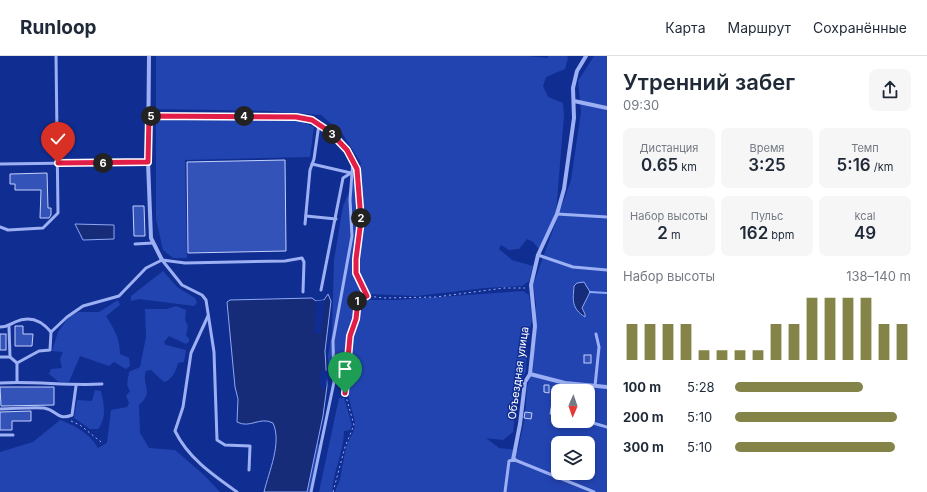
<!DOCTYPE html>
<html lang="ru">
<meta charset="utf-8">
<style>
body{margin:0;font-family:Inter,sans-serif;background:#f6f6f7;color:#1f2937;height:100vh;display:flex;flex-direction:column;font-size:15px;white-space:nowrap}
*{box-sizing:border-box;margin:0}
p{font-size:13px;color:#747a83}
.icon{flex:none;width:22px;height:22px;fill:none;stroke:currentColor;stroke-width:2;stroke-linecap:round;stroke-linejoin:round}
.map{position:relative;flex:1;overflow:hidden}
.side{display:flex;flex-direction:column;background:#fff;width:320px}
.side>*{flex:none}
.needle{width:26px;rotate:182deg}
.controls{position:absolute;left:551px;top:328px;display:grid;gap:8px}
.controls a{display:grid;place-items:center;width:44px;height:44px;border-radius:8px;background:#fff;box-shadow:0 2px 6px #0003;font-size:20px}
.pin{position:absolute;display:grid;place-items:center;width:34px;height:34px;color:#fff;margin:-41px -17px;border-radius:50% 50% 50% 0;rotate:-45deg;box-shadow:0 0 4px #0007}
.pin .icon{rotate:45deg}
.km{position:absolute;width:20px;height:20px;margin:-10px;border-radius:50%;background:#222;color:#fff;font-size:11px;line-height:20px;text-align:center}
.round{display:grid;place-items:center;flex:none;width:42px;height:42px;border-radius:8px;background:#f6f6f7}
.overview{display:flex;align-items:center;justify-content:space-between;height:68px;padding:0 16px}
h1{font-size:22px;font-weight:600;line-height:30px}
.stats{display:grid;grid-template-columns:repeat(3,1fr);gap:6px;height:68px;padding:4px 16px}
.stats div{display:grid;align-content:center;border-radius:8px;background:#f6f6f7;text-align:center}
.stats b{font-size:17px;font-weight:600}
.stats small{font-size:11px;font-weight:400}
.stats p{font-size:11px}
.chart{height:112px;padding:8px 16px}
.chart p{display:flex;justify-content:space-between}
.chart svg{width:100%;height:72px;margin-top:4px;stroke:#848449;stroke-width:6}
ul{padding:0 16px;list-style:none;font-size:13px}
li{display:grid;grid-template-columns:64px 48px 1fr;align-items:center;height:30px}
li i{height:10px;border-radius:5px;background:#848449}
header{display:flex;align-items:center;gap:24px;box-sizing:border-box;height:56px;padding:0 20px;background:#fff;border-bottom:1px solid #e0e1e3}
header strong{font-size:19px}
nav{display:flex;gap:22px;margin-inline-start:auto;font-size:14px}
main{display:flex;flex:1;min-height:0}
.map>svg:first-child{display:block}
.green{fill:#2244b1;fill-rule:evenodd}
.water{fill:#172c78;stroke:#8da8f6}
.pier{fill:#102d91}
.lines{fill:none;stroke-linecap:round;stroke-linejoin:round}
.stream{stroke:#8da8f6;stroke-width:2}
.building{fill:#3453b9;stroke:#c3d1fd}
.path{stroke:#9cb0f3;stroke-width:1;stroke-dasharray:2 3;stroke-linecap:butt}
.lane{stroke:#9cb0f3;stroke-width:3}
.street{stroke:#9cb0f3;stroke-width:4}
.route-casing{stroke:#fff;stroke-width:8}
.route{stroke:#e11d48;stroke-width:5}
.labels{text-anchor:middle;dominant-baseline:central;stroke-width:3;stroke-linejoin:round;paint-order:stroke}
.street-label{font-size:11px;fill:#fff;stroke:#102d91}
</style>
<header>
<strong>Runloop</strong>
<nav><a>Карта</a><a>Маршрут</a><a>Сохранённые</a></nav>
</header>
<main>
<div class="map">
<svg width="607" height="436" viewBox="0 0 607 436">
<rect width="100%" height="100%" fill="#102d91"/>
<!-- green -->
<g class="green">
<path d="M156,0h372l20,2v-2h19l1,2 -3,11 -19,8 -3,9 5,11 15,6 1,12 -8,98 -17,36 -6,-7 -6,-3 -8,10 -10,1 -8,-5 -2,4 13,11 21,6 -4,15 -7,5 -37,2 -69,8 -49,-2 -4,-10 -4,-5 8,21h28l128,-9 6,4 3,25 -5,23 -1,28 -8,18 -5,43 -10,8 -17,-2 13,10 19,2 7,-33 2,-30 6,-19 3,-65 -3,-18 38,-105 10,-68 -3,-31 16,-25h13v436h-272l5,-13 6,-32 8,-17 1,-8 -8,-31 1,-9 -11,1 -8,-8 -1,-18 4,-26 2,-71 9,-54 18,-43 -19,-30 -21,-18 -54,-4 -111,-2zM558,335h30v30h-30zM558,387h30v30h-30z"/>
<path d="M156,63l143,2 15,6 -4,30 -125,3 2,98h-14l-10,-8 -7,-31z"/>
<path d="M163,215l14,16 18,11 2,5 -3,3 -55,-7 -8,2v-5z"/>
<path d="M118,244l2,5 -14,11c8,13 14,23 14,38l9,4 1,8 -4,3 -12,-7 -5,4 -29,-10 -11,26h-10l-10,-8 2,-5 11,-1 -2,-9 3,-7 -11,-1 6,-19 10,-14 10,-6h21z"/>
<path d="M176,250l10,4 -1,10 3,6 -2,10 3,2v4l-3,2 -17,-8 -5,6 2,3 20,5 -2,12 -6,1c-2,8 -6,17 -14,19l-13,-12 -5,1c-5,15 9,20 -7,34l1,28 9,15 26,2 29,25 16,17h-220v-40l33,-10 27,-22c17,7 28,12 38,28l9,-5 4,-33 16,-3 2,-4 -3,-7 4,-5 -3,-6 2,-13 11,-5 6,-30 -1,-28h22z"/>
<path d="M95,334l6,1c3,13 6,27 -3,38h-8l-16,-11 3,-18 15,1z"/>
<path d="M339,342h5l8,27 -2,5 -6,1c0,21 -11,40 -12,61h-13z"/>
<path d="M316,388l6,1 -11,47h-4z"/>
</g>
<!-- water -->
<g class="water">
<path d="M75,168l39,1v14l-31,1z"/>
<path d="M584,226l6,10 -8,16 3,6v3c-14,-9 -12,-17 -11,-31l3,-3z"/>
<path d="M328,238l3,7 -6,50 2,35 -4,30 -16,76h-43c5,-21 18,-49 9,-69 -13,-7 -23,6 -36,-1l1,-23 -3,-12 -8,-85 3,-2 82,-2 4,3 8,-1z"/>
</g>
<!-- pier -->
<g class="pier">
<path d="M325,244l-4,34 -7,-1 2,-32z"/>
<path d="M321,314l7,1 -2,17 -7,-1z"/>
</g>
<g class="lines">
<!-- stream -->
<path class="stream" d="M590,236l17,1"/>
</g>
<!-- building -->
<g class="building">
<path d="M285,104l1,91 -98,2 -1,-91z"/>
<path d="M47,117l1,35h3v7l-2,3h-9l1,-28h-26v-6h-5v-10z"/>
<path d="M133,150h11l1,30h-11z"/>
<path d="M15,270h8v8h10l-1,12h-17z"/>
<rect x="0" y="278" width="6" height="16"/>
<rect x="584" y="299" width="7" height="8"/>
<path d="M544,329h5v8l-5,-1z"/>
<path d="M0,331h54v18l-53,1z"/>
<path d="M552,347l6,1v12l-8,-2z"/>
<path d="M31,355v10h-19v9h-12v-18z"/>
<path d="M525,356l7,1 -1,6 -7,-1z"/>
</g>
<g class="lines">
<!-- path -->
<g class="path">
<path d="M357,114v18l4,28 -5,43v14l10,22"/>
<path d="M71,365l9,4 21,17"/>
<path d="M333,436l12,-45 9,-22 -9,-32 5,-57 6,-17 2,-19 9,-4 17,2 52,-1 68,-9h21"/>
</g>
<!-- lane -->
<g class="lane">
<path d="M149,60l156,2 14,6 11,8 17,18 6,10 -3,40 2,36 -19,105 1,41 -23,110"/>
<path d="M0,108l148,-2"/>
<path d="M312,108l39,9"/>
<path d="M557,158l50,3"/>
<path d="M306,160l30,3"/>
<path d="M305,168l5,-54 4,-11 5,-35"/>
<path d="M0,171l8,3 35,-2 15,-15 -2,-157"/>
<path d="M135,188l18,-1"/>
<path d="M538,199l35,12 34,3"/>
<path d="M162,204l20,25 20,10 4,5 8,52 3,88 8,5 25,1 -1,24"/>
<path d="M321,234l22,-112 8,-5"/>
<path d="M208,260l-17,37 -8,54 -8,24c13,27 38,44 62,61"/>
<path d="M0,271c7,0 9,-2 15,-5 15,-7 27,-1 36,10"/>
<path d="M9,271l1,30"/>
<path d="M0,301h10l7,6"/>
<path d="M17,326v-19l22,-12 11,-1 1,-18 16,-15 16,-11 36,-10 27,-28 16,-8 23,3 100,-2 17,-3 2,4 -1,30"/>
<path d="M0,327c34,-2 68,3 102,1"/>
<path d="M595,330l4,-39 -3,-13"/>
<path d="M565,335v-8"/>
<path d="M0,353c14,0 30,-2 44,-1 13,2 13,13 28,7l4,-29"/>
<path d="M586,365l21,6"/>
<path d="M0,379h13"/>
<path d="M515,404l79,32"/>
<path d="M505,436l4,-31 4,-1"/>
</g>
<!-- street -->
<g class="street">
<path d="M149,0l-1,106 3,76 11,22"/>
<path d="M574,45l33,7"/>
<path d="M530,318l35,9 42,4"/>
<path d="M515,404h-2l7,-36 5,-42 5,-8 5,-48 -4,-41 7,-30 19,-41 7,-25 10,-71 -1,-30 4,-17 9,-15"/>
</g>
</g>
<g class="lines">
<defs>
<path id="route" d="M58,107l90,-1 1,-46 147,1 16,3 18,12 17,18 10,19 4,51 -5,39v14l11,23 -9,4 -2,19 -6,17 -5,57"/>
</defs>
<!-- route casing -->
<use href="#route" class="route-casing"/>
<!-- route -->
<use href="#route" class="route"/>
</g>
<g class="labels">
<!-- street labels -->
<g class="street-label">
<text transform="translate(518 317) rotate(-82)">Объездная улица</text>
</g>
</g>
</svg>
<div class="controls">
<a><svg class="needle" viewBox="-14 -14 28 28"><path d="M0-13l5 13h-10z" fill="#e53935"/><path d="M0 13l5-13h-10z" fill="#747a83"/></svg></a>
<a><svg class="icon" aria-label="layers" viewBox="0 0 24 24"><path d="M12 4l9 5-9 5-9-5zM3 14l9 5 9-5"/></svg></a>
</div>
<div class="pin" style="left:345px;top:337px;background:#1e9e55"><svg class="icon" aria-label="arrive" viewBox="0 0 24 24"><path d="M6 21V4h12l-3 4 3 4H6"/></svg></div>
<div class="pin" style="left:58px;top:107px;background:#d93025"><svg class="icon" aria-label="check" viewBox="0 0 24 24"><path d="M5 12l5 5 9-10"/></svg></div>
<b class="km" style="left:357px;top:245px">1</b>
<b class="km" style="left:361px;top:162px">2</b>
<b class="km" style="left:332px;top:78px">3</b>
<b class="km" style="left:244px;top:60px">4</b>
<b class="km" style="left:151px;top:60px">5</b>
<b class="km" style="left:103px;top:107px">6</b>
</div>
<section class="side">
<div class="overview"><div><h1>Утренний забег</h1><p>09:30</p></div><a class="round"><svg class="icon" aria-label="share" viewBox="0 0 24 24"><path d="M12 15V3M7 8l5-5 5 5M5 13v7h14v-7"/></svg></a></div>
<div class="stats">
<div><p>Дистанция</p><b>0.65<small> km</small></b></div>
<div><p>Время</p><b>3:25</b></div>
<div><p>Темп</p><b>5:16<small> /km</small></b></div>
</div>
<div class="stats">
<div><p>Набор высоты</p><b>2<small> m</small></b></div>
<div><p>Пульс</p><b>162<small> bpm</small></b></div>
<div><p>kcal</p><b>49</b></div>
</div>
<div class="chart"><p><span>Набор высоты</span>138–140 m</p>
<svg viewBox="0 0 160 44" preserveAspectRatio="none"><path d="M5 44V22M15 44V22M25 44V22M35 44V22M45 44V38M55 44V38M65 44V38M75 44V38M85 44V22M95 44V22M105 44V6M115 44V6M125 44V6M135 44V6M145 44V22M155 44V22"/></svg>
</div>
<ul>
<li><b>100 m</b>5:28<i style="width:73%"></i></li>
<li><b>200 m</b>5:10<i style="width:92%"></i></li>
<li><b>300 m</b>5:10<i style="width:91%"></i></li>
</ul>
</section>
</main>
